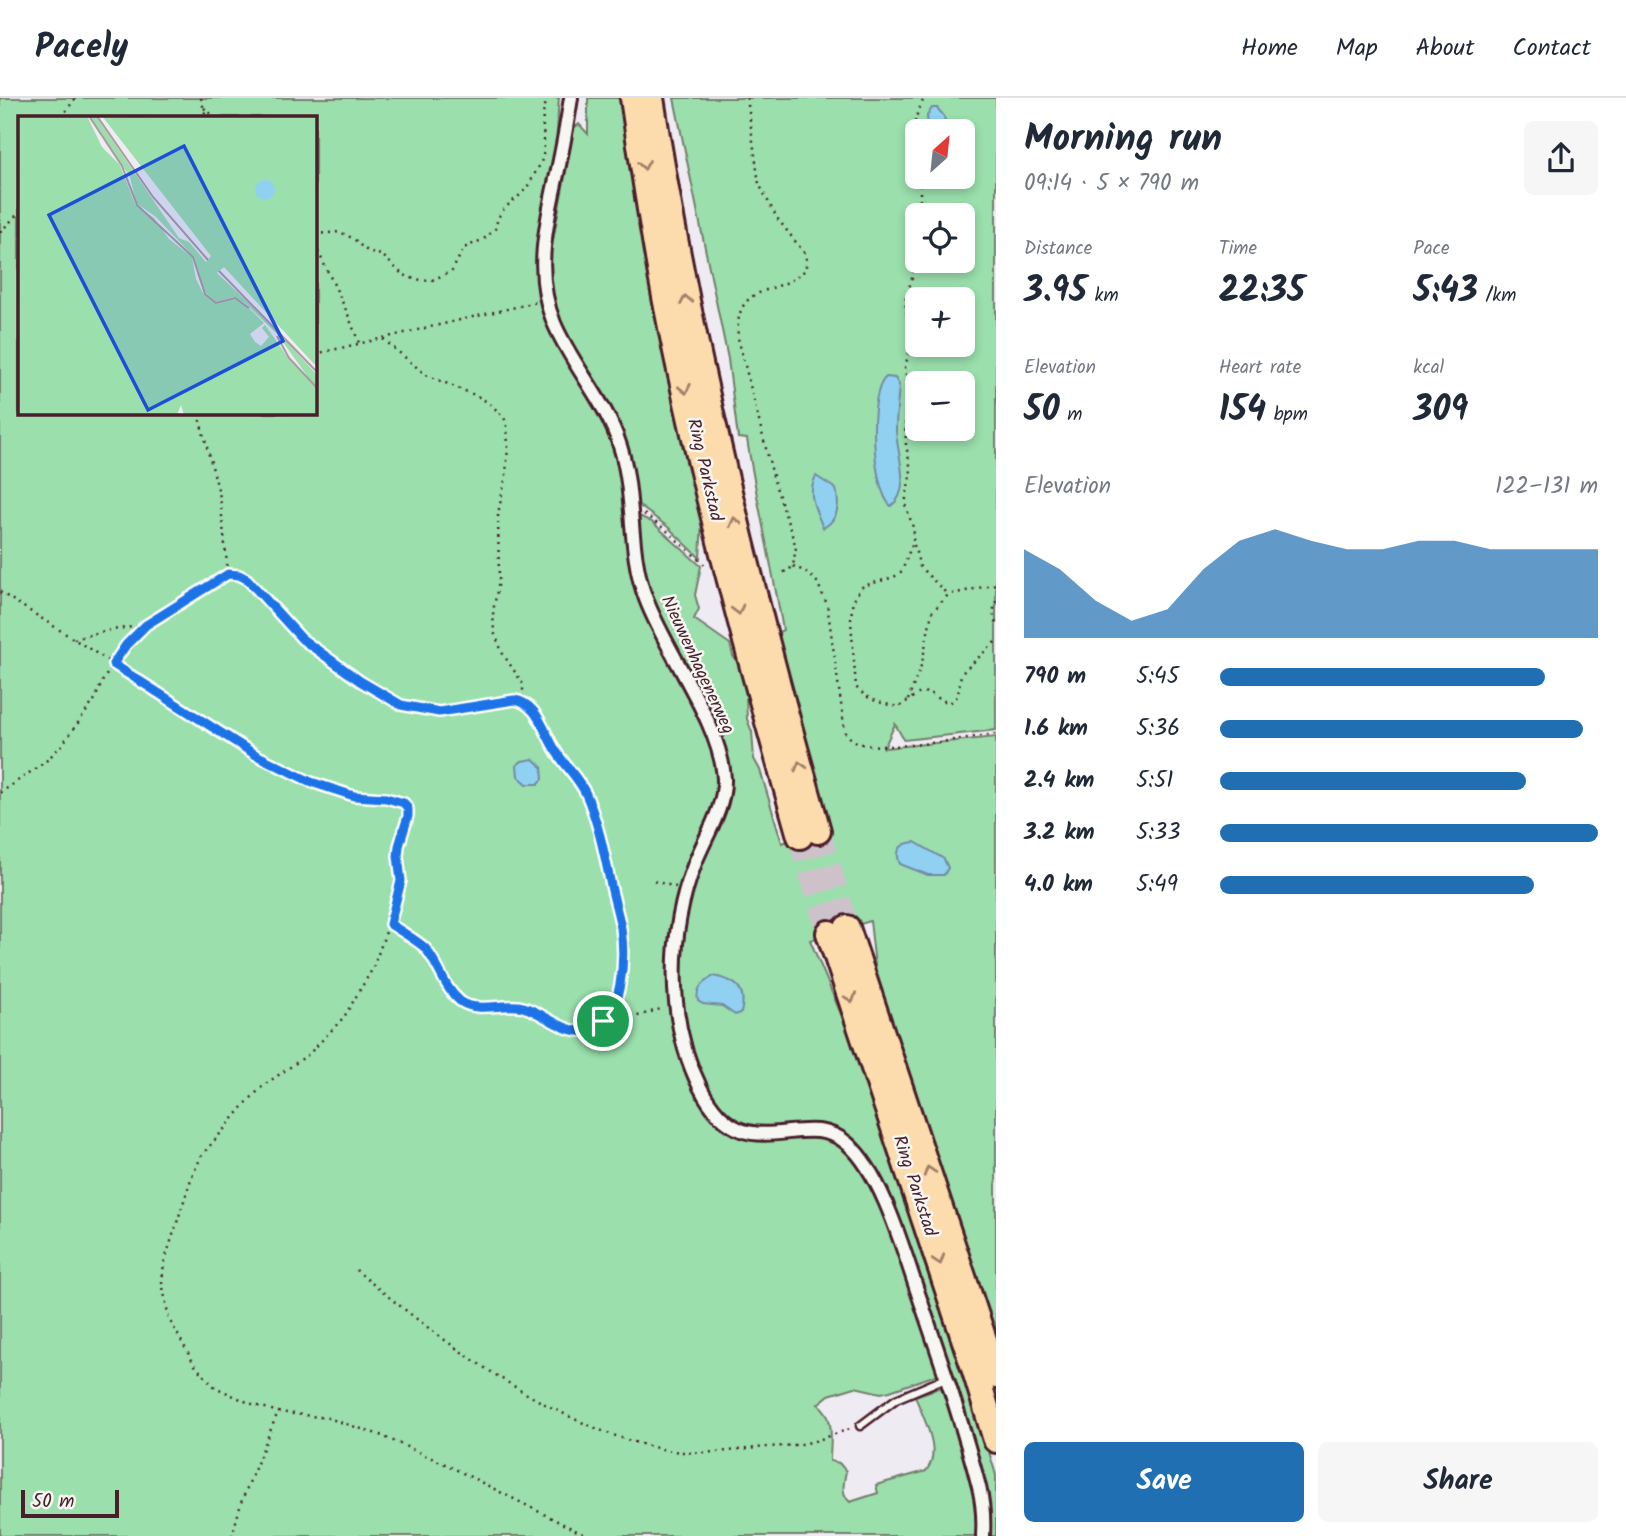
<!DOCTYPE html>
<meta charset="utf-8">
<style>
body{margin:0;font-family:Kalam,sans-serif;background:#f6f6f7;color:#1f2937;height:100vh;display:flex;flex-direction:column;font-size:26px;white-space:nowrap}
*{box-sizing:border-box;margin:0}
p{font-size:23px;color:#747a83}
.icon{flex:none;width:38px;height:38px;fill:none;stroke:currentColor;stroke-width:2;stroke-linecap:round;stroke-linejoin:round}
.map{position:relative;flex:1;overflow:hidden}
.drawer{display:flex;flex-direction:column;background:#fff;width:630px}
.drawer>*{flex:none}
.needle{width:46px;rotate:27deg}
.buttons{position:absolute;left:905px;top:21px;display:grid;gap:14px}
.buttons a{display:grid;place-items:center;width:70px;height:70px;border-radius:10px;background:#fff;box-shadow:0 4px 10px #0003;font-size:35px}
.scale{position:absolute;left:21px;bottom:18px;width:98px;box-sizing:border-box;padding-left:7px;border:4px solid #4a1f2b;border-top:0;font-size:19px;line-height:24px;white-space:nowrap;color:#4a1f2b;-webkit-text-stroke:5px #f6f6f2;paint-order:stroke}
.pin{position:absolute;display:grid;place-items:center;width:60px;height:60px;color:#fff;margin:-30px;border:4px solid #fff;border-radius:50%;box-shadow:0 2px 7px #0007}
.round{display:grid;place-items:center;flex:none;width:74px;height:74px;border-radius:10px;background:#f6f6f7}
.summary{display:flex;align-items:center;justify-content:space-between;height:119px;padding:0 28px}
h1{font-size:38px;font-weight:700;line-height:52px}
.figures{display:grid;grid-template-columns:repeat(3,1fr);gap:10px;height:119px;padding:7px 28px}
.figures div{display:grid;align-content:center}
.figures b{font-size:35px;font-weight:700}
.figures small{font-size:19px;font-weight:400}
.figures p{font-size:19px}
.chart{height:196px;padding:14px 28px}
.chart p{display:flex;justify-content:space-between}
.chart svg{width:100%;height:126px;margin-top:7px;fill:#1f6fb2;opacity:.7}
.primary-button{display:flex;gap:14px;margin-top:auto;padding:14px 28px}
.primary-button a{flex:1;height:80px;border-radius:10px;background:#1f6fb2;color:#fff;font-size:28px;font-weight:700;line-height:80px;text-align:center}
.primary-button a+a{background:#f6f6f7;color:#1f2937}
ul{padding:0 28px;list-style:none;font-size:23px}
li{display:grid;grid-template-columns:112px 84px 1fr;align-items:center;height:52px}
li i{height:18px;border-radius:9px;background:#1f6fb2}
header{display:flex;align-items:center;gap:42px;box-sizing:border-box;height:98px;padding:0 35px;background:#fff;border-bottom:2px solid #e0e1e3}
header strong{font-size:33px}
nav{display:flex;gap:38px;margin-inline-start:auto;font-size:24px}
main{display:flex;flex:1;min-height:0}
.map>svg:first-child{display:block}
.green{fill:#9adfac;stroke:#727f6c;stroke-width:2;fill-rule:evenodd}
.water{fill:#90d1f1;stroke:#748aa2;stroke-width:2}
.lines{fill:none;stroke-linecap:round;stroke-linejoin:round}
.highway-tunnel{stroke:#cec2ca;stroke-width:24;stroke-dasharray:24 12;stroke-linecap:butt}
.lane-casing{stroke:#4a1f2b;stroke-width:11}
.street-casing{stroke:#4a1f2b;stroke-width:18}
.highway-casing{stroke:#4a1f2b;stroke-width:30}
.path{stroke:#4a1f2b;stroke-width:2.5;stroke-dasharray:2 5;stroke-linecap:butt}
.lane{stroke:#f6f6f2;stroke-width:6}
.street{stroke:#f6f6f2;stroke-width:12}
.highway{stroke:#fcdcac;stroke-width:24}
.oneway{stroke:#a37e6c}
.route-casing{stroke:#fff;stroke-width:14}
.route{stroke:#1a73e8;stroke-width:9}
.labels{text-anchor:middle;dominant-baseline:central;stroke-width:5;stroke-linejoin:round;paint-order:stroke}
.street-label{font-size:18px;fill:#4a1f2b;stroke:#f6f6f2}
.inset-road{fill:none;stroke:#ad99a2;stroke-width:2}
.view{fill:#1d4ed8;fill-opacity:0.15;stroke:#1d4ed8;stroke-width:3.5}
.inset-edge{fill:none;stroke:#4a1f2b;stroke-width:3.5}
</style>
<header>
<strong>Pacely</strong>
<nav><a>Home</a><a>Map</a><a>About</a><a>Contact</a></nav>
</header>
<main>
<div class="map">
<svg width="996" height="1438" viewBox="0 0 996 1438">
<rect width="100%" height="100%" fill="#efebf2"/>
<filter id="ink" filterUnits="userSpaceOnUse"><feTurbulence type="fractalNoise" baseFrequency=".0143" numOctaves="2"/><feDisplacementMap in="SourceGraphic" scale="14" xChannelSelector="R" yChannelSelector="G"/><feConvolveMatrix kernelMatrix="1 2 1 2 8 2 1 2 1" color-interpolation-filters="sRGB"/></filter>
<g filter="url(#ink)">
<!-- green -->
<g class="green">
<path d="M0,0h559c-2,19 -1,40 -4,59 -10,67 -33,102 -5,173 18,43 52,77 65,123 13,47 6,99 23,145 22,57 76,121 79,181 2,26 -17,52 -27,76 -31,75 -29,154 2,229 41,99 115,25 155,67 6,7 11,17 16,24 37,61 53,133 76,199l-49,17 -9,2 -26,-6 -26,8 -11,9c18,13 12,37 12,57l9,2 7,8c-2,12 -6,22 4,31l28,-9 -2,-8 50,-14c17,-20 -3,-53 -11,-75l27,-9c16,48 37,98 35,149h-977zM19,19h296v296h-296z"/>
<path d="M588,0h37l77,422 -2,38 -32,-31 -34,-25 -2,-25 -70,-151 -12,-39 -2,-20 26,-139 5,-4 9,10z"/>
<path d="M674,0h322v632l-92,10 -9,-16 -11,24 112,-11v616l-117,-352 -9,-80 -60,19 64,153 89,273 33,109v61h-8l-2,-45 -125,-341c-26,-35 -78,-13 -115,-25 -27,-8 -40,-36 -48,-60 -18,-54 -23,-107 -11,-163 2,-13 9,-27 14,-40 10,-25 19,-50 28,-75l-78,-189 -10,-34 -6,-50 17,8 49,44 -6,29 4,14 -5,10 36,25 3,12 12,17 2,46 5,13 2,27 6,11 22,73 46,-15 -57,-192 12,-6c-11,-64 -26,-127 -36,-191l-9,-1 -10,-79zM917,33h45v46h-45zM917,117h45v46h-45zM917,201h45v46h-45zM917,285h45v46h-45z"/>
</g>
<!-- water -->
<g class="water">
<path d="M932,10h5l7,8 3,15h-19l-1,-15z"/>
<path d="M886,279l9,1 4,7c-1,15 -3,30 -3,45 0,21 17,61 -5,76 -19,-16 -24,-114 -5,-129z"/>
<path d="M816,378l20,13c4,16 2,31 -13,39 -7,-18 -17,-34 -7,-52z"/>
<path d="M533,661l9,8 1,12 -5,5h-11l-9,-8 -1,-11 5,-4z"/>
<path d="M915,744l29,17 4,9 -4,7h-16l-28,-11c-6,-14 1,-21 15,-22z"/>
<path d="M714,878c23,5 33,12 27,37l-6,2 -13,-9 -19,-2 -5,-3c-3,-13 6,-20 16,-25z"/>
</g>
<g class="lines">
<!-- highway-tunnel -->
<g class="highway-tunnel">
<path d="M818,733l29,97"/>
<path d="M800,738l29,97"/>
</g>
<defs>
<path id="lane" d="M860,1328l36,-27 50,-21"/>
<path id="street" d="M571,0c-3,19 -6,38 -10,57 -11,57 -30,111 -7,168 18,43 52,78 66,123 16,49 7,104 26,153 20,54 75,124 78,180 1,29 -19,58 -29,84 -27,70 -29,156 5,224 44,88 102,17 148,57 35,30 57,112 72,155 21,62 43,125 59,188 4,16 5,32 4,49"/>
<g id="highway">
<path d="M633,0c10,68 20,136 33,204 35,180 84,358 134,534"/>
<path d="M651,0c38,249 99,492 167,733"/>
<path d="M847,830l149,448"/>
<path d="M829,835l146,438 21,69"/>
</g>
</defs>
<!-- lane casing -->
<use href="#lane" class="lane-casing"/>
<!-- street casing -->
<use href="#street" class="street-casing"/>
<!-- highway casing -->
<use href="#highway" class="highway-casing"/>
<!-- path -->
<g class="path">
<path d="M201,0l5,19"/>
<path d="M747,0l12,86 18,34 29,37v14c-29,30 -72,10 -68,69l37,146 21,63 -3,19 -5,5 -8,2"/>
<path d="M204,10l11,9"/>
<path d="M61,19l15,-19"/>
<path d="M917,52l-2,-31 9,-21"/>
<path d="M920,117v-38"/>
<path d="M0,134l19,-19"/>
<path d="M315,136l25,-2 14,7 9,9 8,5 11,2 20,19 12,5 16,2 22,-10 12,-23 20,-9 12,-11c1,-19 17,-25 28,-37 5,-5 10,-17 14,-23 11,-18 3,-36 5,-54 1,-5 3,-11 4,-16"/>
<path d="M917,145l-4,32 -8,26 6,44 -6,22 3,24 -3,23 1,31 5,25 -6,34 9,26 -1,11 -11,30 -8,6 -31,9 -7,9 -4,11 -1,15 5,66c11,13 27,17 43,20 12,-7 22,-21 36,-11 6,4 9,6 16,6l7,-6 3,-22 35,-33"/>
<path d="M315,147l32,67 12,31"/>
<path d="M383,241l43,36 51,21 12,7 15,14 3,9 1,20 -2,29 -8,39 1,67 -6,30 1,21 9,22 20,30v17"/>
<path d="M315,256l222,-52"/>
<path d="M198,315l22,84 8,77"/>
<path d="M644,416l22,16 42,38"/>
<path d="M914,447l6,22 28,28"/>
<path d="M793,468l13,6 11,10 10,22 18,128c6,8 13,12 23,13 40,4 88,-6 128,-11"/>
<path d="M0,494l256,163 55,27 43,14 42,3 8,4 4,6 -10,47 3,25 -4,20 -24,67 -29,49 -35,37 -45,31 -15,15 -47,55 -10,21 -28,87 -2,19 7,37 27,48 19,20 34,16 29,9 50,6 52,17 65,29 142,72"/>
<path d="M996,503l-3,11 3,12"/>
<path d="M74,541l31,-8 41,-6"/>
<path d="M908,602l14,-37 10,-51 16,-17 48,-11"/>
<path d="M0,695l45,-31 16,-16 33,-45 9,-21 23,-35 20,-20 82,-51 10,1 10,4 54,60 58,42 41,24 37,7 76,-12 9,1 7,6 24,42 31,44 15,41 20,90 2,19 -3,52 -16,26 -17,10c-28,-3 -48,-24 -76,-27 -17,-1 -37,9 -52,-5 -14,-14 -20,-35 -32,-50 -7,-8 -27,-19 -35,-25"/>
<path d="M654,783l22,6"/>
<path d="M603,923l28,-3 33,-10"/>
<path d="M356,1172c85,71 200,159 311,180 33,6 67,0 100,-3 14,-1 29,-1 43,-5 13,-3 27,-9 40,-13"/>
<path d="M232,1438l10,-36 36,-88"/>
</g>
<!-- lane -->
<use href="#lane" class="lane"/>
<!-- street -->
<use href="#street" class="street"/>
<!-- highway -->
<use href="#highway" class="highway"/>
</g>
<!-- one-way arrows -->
<defs><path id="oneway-chevron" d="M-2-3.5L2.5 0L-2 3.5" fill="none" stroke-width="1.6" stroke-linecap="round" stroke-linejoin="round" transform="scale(1.75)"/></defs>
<g class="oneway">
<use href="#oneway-chevron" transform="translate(644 67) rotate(81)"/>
<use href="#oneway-chevron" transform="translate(686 202) rotate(-101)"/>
<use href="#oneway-chevron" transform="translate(685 291) rotate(78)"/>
<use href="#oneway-chevron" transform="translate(735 424) rotate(-103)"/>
<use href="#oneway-chevron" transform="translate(738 512) rotate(75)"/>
<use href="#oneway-chevron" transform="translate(800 668) rotate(-106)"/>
<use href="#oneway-chevron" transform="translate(851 900) rotate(71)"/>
<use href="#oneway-chevron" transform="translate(929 1073) rotate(-108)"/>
<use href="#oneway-chevron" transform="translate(939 1162) rotate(72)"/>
</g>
</g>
<g class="lines" filter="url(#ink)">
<defs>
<path id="route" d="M228,476l11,1 8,4 55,60 58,42 41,24 38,7 75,-12c22,2 29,29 39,46 9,17 25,31 33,48 12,28 18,58 24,87 3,16 8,31 11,47 4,29 3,87 -29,101 -23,10 -48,-17 -69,-22 -19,-5 -46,7 -63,-6 -17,-14 -21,-37 -35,-53 -7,-7 -26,-18 -35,-24l11,-43 -3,-25 1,-10 9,-30v-7l-4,-6 -18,-5 -32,-2 -43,-14 -55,-27 -143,-91 13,-19 20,-20z"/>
</defs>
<!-- route casing -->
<use href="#route" class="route-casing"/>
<!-- route -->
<use href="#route" class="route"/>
</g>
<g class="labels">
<!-- street labels -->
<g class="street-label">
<text transform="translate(704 372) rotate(77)">Ring Parkstad</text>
<text transform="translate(697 567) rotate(65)">Nieuwenhagenerweg</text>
<text transform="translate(914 1088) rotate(72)">Ring Parkstad</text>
</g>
</g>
<!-- overview -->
<g transform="translate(18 18)">
<rect width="299" height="299" fill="#efebf2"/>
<path d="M0,0h69l15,31 18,18 15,39 19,14 15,21 23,18 4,22 7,14 13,11 18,-5 11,5 19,19 -14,11 5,8 6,4 8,-9 -7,-9 3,-3 24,34 19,18 -31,-43 -31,-30 -12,-7 -18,5 -12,-11 -10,-34 -38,-40 -20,-14 -6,-26 -41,-61h7l83,122 10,4 17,20 5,-6 -109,-140h215v251l-93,-100 -7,6 50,47 50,55v40h-133l-3,-10 -4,10h-159z" fill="#9adfac"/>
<path d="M237 74a10 10 0 1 1 20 0a10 10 0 1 1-20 0Z" fill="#90d1f1"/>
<path class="inset-road" d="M71,0l33,50 15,39 56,52 12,37 11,9 19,-5 14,10M79,0l56,81 55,63M201,155l99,102M259,220l12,22 29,31"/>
<path class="view" d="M166,30l99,195 -135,69 -99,-195z"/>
<rect width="299" height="299" class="inset-edge"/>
</g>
</svg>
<div class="buttons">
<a><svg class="needle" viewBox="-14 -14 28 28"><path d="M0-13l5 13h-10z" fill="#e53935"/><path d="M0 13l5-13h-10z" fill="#747a83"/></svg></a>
<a><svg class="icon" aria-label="locate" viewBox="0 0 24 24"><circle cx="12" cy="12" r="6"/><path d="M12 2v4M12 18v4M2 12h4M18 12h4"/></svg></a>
<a>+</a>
<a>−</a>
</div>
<div class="scale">50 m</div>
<div class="pin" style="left:603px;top:923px;background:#1e9e55"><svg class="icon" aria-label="arrive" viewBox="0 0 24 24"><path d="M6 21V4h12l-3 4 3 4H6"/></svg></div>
</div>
<section class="drawer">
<div class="summary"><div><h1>Morning run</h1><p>09:14 · 5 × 790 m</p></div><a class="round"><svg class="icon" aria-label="share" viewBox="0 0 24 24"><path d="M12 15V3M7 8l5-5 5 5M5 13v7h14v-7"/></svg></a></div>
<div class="figures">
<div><p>Distance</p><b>3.95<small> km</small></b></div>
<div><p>Time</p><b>22:35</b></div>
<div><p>Pace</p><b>5:43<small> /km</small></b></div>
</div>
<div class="figures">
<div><p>Elevation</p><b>50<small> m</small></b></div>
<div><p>Heart rate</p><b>154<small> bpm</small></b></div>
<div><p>kcal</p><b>309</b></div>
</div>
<div class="chart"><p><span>Elevation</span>122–131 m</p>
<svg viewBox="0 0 160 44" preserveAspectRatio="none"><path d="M0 44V13L10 20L20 31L30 38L40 34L50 20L60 10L70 6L80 10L90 13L100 13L110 10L120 10L130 13L140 13L150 13L160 13V44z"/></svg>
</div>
<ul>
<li><b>790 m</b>5:45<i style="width:86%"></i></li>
<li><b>1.6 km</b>5:36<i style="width:96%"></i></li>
<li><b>2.4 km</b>5:51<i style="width:81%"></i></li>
<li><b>3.2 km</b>5:33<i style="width:100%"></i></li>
<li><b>4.0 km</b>5:49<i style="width:83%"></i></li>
</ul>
<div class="primary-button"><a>Save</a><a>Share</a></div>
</section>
</main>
